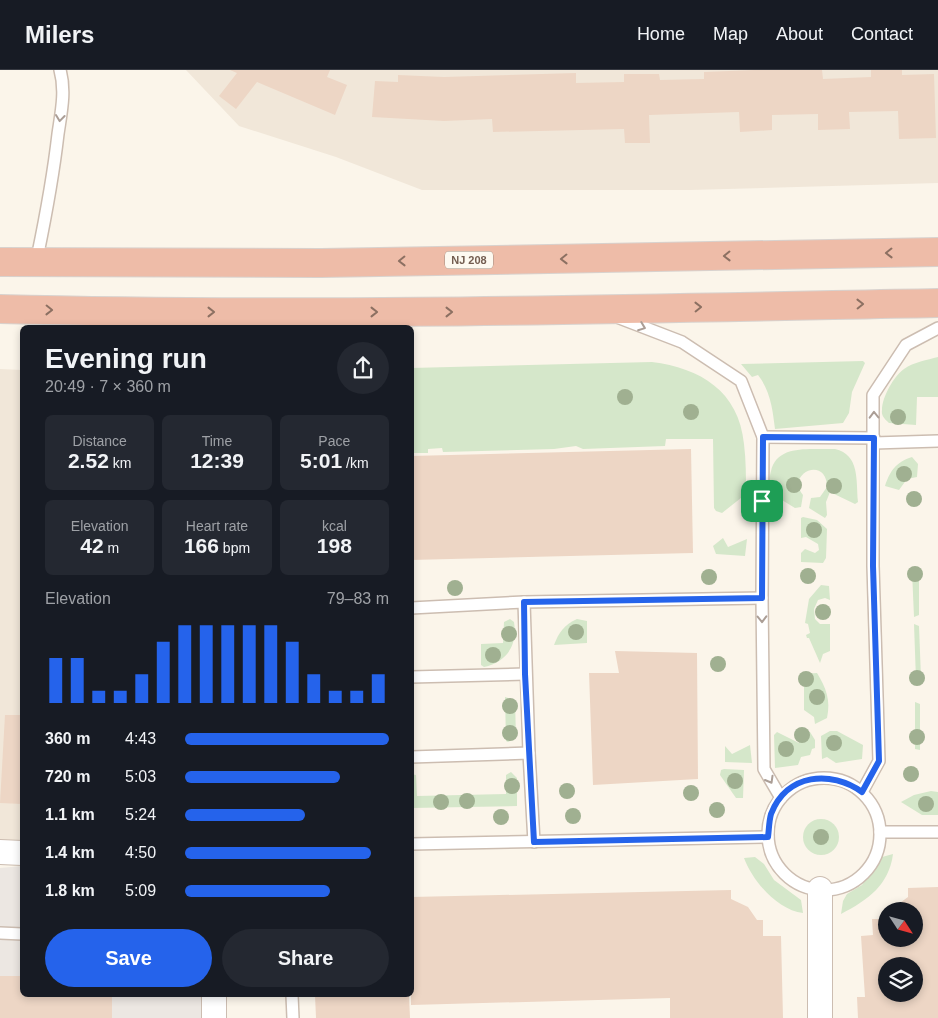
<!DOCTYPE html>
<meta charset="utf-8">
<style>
body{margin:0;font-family:Arial,sans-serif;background:#242831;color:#f1f3f6;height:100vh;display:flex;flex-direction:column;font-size:19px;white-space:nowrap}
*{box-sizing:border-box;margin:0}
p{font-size:16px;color:#9ea1a6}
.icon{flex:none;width:28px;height:28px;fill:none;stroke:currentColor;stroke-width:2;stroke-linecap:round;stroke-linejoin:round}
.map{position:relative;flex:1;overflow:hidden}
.sheet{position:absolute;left:20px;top:255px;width:394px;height:672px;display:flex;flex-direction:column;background:#171b24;border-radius:8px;box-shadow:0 2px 8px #0003}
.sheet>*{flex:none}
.needle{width:32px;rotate:126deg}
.fabs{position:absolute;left:878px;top:832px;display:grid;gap:10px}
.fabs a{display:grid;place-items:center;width:45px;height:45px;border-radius:50%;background:#171b24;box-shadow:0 2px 8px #0003;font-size:25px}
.pin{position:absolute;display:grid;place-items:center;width:42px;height:42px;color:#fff;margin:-21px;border-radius:10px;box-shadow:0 2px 8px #0006}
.round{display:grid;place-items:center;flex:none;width:52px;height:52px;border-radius:26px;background:#242831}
.summary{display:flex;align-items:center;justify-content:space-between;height:85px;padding:0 25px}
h1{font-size:28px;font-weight:700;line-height:38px}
.stats{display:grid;grid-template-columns:repeat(3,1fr);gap:8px;height:85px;padding:5px 25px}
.stats div{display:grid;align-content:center;border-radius:8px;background:#242831;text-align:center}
.stats b{font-size:21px;font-weight:700}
.stats small{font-size:14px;font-weight:400}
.stats p{font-size:14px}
.chart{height:140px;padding:10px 25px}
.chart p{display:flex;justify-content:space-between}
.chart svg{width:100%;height:90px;margin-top:5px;stroke:#2563eb;stroke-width:6}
.cta{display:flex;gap:10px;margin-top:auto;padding:10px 25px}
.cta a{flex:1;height:58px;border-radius:30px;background:#2563eb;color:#fff;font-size:20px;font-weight:700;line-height:58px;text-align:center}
.cta a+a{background:#242831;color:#f1f3f6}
ul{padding:0 25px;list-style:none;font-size:16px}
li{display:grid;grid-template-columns:80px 60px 1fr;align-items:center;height:38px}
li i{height:12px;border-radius:6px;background:#2563eb}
header{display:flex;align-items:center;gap:30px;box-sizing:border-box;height:70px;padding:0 25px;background:#171b24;border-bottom:1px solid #363941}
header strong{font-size:24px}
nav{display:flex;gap:28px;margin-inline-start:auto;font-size:18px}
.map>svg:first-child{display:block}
.residential{fill:#f1e7d9}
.industrial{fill:#ece7e2}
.green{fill:#d5e7ca}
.building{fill:#edd6c5;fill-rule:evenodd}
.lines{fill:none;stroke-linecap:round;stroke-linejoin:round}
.lane-casing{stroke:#ccbdb1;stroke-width:14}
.street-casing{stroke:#ccbdb1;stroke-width:26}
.highway-casing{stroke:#d8d2ce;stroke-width:30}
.lane{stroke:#fff;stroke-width:11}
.street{stroke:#fff;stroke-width:24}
.highway{stroke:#eebca8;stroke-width:28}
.tree{fill:#a0b091}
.oneway{stroke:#ab9e96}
.oneway2{stroke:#8c7062}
.route-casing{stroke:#fff;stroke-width:10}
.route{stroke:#2563eb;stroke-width:6}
.labels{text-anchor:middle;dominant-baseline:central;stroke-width:5;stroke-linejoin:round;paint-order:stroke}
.shield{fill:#fdf9f0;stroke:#9c8c80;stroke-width:1}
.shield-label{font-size:11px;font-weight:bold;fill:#735d50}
</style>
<header>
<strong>Milers</strong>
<nav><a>Home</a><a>Map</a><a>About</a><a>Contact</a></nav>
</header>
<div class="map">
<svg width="938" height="948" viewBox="0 0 938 948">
<rect width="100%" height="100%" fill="#fbf5ea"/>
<!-- residential -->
<g class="residential">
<path d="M186,0h752v113l-248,7h-268l-86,-33 -97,-31z"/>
<path d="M0,299l22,1v483l-22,-1z"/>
</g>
<!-- industrial -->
<path class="industrial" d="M22,796v129h193v23h-215v-150z"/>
<!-- green -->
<g class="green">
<path d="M938,287v40h-21l-1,28 -27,-2c-4,-4 -8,-7 -7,-13 0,-13 12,-34 22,-41 10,-7 23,-9 34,-12z"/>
<path d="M863,291l2,2 -13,29 -3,21 -6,10 -68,6c-2,-16 -4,-38 -17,-54l-6,2 -11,-13z"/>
<path d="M652,292c48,6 87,29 92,82 2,16 2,34 2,50l-24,19 -6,-2 -2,-3 -1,-69h-47l-1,7 -82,3 -7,-3 -22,3 -111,3 -1,-4 -14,1v4h-17v-85z"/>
<path d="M835,379c25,6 21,31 23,53l-3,2 -25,-12 -4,10 1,13 -2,3 -16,-10 2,-10 9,-1 7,-10c0,-32 -42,-14 -24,8l-2,12 -6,1 -23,-14c-4,-6 -3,-16 -1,-23 6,-28 42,-21 64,-22z"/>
<path d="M912,387l6,7 -1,13 -10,2 -8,11 -14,-4c5,-15 11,-24 27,-29z"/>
<path d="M803,447l14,3 10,9 -1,29 -3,5 -22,-1v-9l4,-4 10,4 4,-3 -1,-6 -12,-7 -5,1v-20z"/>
<path d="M723,468l5,9 19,-8 -2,17 -29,-2 -3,-8z"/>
<path d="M914,499l5,2v44l-5,2 -2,-46z"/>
<path d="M821,515l8,1 1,14 -5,-2 -7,2 -4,9 1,10 5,5h10v27l-7,3 -3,9 -11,-25h-2l-1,-3 4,-2 -2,-9 -3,-1 4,-24z"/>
<path d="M510,549l4,3c4,24 -8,40 -30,45l-3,-2v-21l22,-1 1,-21z"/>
<path d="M577,549l10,2v22l-33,2c5,-13 10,-20 23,-26z"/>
<path d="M914,554l5,2 2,52 -5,2z"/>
<path d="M817,603c9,15 14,27 10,45l-12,6 -1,-7 -10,-7v-36z"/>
<path d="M505,627l10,3 1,38 -8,4 -2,-1z"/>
<path d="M915,632l5,2v46l-5,-1z"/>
<path d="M799,661l11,1 5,8v8l-3,1 -2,6 -9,2 -3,8 -23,3 -1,-33 3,-3 22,11z"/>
<path d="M830,661h7l26,14 -1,14 -26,4 -9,-6 -5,2 -1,-23z"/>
<path d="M750,675l2,18 -27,-1v-16l7,8z"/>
<path d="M724,699l20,1 -1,28h-7l-16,-23 1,-5z"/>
<path d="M511,702l6,6v28l-106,2v-34l5,1 1,21 89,-2v-19z"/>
<path d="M931,721l7,1v23h-16l-21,-13 13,-7z"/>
<circle cx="821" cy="767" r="18"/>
<path d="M893,784c-4,31 -25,46 -52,60l2,-13 4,-7 15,-9 20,-28z"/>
<path d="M755,787l9,7 10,16 27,20 2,13c-26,-3 -51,-33 -59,-55z"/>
</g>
<!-- building -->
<g class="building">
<path d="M230,0h100l-3,7 20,8 -12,30 -78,-33 -21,27 -17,-13 18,-23z"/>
<path d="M754,0h68l1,9 48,-2v-7h31v5l32,-1 2,64 -37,1 -1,-28 -49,1 1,17 -32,1v-16l-46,1v15l-32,2 -1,-20 -90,3 1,28h-25l-1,-14 -131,3 -1,-13 -48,2 -72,-4 3,-36 23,1v-7l46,2 132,-4v10l48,-1v-8h35l1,6 44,-1v-7z"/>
<path d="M691,379l2,104 -282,7v-104z"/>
<path d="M615,581l82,2 1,126 -105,6 -4,-112h30z"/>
<path d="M5,645h17v89l-22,-1z"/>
<path d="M938,817v131h-80l-1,-21h8l-4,-61 12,-1 -1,-16h12l2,-3v23h28v-28h-25l19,-14v-9zM886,896h28v28h-28z"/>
<path d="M731,820v9l17,8 9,13h6v16h18l2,82h-113v-20l-259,7v-108z"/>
<path d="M0,906h22v19h90v23h-112z"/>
<path d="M315,925h94l1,23h-94z"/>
</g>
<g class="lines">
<defs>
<g id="lane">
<path d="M36,193c9,-43 17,-85 22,-129 3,-21 8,-43 2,-64"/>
<path d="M617,247l65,25 59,39 22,56 -1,161 2,171 17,29"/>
<path d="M763,367l111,1"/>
<path d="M874,373l64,-2"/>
<path d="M524,532l5,151"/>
<path d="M411,538l113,-6 238,-4"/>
<path d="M411,607l114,-3"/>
<path d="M411,687l118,-4 5,89"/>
<circle cx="824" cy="764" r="56"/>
<path d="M862,722l17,-31 -6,-195v-171l33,-50 32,-17"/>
<path d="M880,762h58"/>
<path d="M411,774l357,-7"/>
<path d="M0,863l22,1"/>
<path d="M292,925l1,23"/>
</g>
<g id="street">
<path d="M0,782l22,1"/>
<path d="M214,925v23"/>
<path d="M820,948v-129"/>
</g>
<g id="highway">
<path d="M0,192l321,1 617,-11"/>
<path d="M0,239c313,8 625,0 938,-6"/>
</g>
</defs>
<!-- lane casing -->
<use href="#lane" class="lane-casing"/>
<!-- street casing -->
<use href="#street" class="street-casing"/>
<!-- highway casing -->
<use href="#highway" class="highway-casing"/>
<!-- lane -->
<use href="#lane" class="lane"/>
<!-- street -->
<use href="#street" class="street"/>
<!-- highway -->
<use href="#highway" class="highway"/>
</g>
<!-- trees -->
<g class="tree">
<circle cx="625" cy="327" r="8"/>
<circle cx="691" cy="342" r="8"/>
<circle cx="898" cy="347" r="8"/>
<circle cx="904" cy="404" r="8"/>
<circle cx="794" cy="415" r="8"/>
<circle cx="834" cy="416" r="8"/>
<circle cx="914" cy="429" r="8"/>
<circle cx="814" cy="460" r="8"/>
<circle cx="915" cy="504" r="8"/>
<circle cx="808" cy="506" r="8"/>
<circle cx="709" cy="507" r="8"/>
<circle cx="455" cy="518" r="8"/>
<circle cx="823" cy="542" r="8"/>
<circle cx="576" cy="562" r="8"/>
<circle cx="509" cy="564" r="8"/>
<circle cx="493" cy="585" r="8"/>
<circle cx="718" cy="594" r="8"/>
<circle cx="917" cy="608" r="8"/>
<circle cx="806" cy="609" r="8"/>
<circle cx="817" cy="627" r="8"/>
<circle cx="510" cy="636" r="8"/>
<circle cx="510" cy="663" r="8"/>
<circle cx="802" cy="665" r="8"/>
<circle cx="917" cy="667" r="8"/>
<circle cx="834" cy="673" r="8"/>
<circle cx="786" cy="679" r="8"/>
<circle cx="911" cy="704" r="8"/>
<circle cx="735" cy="711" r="8"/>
<circle cx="512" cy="716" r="8"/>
<circle cx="567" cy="721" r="8"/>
<circle cx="691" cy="723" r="8"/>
<circle cx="467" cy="731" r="8"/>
<circle cx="441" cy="732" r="8"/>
<circle cx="926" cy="734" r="8"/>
<circle cx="717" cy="740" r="8"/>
<circle cx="573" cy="746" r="8"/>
<circle cx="501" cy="747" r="8"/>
<circle cx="821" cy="767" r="8"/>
</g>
<!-- one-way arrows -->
<defs><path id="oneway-chevron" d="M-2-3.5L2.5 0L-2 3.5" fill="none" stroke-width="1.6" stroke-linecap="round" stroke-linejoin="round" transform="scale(1.25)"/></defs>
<g class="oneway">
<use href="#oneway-chevron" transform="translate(60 48) rotate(97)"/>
<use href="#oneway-chevron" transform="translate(642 257) rotate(21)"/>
<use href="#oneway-chevron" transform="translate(874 345) rotate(-91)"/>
<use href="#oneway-chevron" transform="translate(762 549) rotate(89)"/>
<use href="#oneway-chevron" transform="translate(770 710) rotate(60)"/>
</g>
<g class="oneway2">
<use href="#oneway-chevron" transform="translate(889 183) rotate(179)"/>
<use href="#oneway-chevron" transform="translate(727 186) rotate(179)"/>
<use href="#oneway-chevron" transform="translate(564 189) rotate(179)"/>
<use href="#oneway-chevron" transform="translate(402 191) rotate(179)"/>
<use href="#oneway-chevron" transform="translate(860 234) rotate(-1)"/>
<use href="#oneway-chevron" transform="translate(698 237) rotate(-1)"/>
<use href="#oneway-chevron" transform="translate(49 240) rotate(1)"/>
<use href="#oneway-chevron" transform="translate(211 242)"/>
<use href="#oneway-chevron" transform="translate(374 242)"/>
<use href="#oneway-chevron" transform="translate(449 242)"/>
</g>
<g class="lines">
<defs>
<path id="route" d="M763,367l111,1 -1,128 6,195 -17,31c-31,-22 -75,-19 -91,22 -2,7 -2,16 -3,23l-234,5 -9,-168 -1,-72 238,-4z"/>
</defs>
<!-- route casing -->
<use href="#route" class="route-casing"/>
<!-- route -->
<use href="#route" class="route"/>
</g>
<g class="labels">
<!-- shield labels -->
<rect class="shield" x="445" y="181.5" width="48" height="17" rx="4"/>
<g class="shield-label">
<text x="469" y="190">NJ 208</text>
</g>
</g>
</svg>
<div class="fabs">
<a><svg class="needle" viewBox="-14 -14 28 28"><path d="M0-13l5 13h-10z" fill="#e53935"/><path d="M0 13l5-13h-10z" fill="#9ea1a6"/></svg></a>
<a><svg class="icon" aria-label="layers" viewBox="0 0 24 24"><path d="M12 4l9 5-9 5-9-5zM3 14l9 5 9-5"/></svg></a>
</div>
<div class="pin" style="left:762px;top:431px;background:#1e9e55"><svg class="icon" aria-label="arrive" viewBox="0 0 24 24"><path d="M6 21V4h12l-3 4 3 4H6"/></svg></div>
<section class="sheet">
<div class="summary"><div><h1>Evening run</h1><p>20:49 · 7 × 360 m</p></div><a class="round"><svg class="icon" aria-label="share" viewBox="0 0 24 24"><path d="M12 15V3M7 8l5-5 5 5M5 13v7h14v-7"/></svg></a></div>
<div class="stats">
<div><p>Distance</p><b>2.52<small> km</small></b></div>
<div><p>Time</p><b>12:39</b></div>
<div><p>Pace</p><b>5:01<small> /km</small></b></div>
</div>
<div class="stats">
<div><p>Elevation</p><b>42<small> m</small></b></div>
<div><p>Heart rate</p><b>166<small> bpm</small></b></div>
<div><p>kcal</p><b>198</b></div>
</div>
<div class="chart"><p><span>Elevation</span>79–83 m</p>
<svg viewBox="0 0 160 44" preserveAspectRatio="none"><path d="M5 44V22M15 44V22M25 44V38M35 44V38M45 44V30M55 44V14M65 44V6M75 44V6M85 44V6M95 44V6M105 44V6M115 44V14M125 44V30M135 44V38M145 44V38M155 44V30"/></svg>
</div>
<ul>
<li><b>360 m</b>4:43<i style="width:100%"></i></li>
<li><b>720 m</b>5:03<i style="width:76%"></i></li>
<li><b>1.1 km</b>5:24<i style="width:59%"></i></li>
<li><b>1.4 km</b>4:50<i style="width:91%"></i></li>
<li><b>1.8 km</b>5:09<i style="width:71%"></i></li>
</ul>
<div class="cta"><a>Save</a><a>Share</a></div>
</section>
</div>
